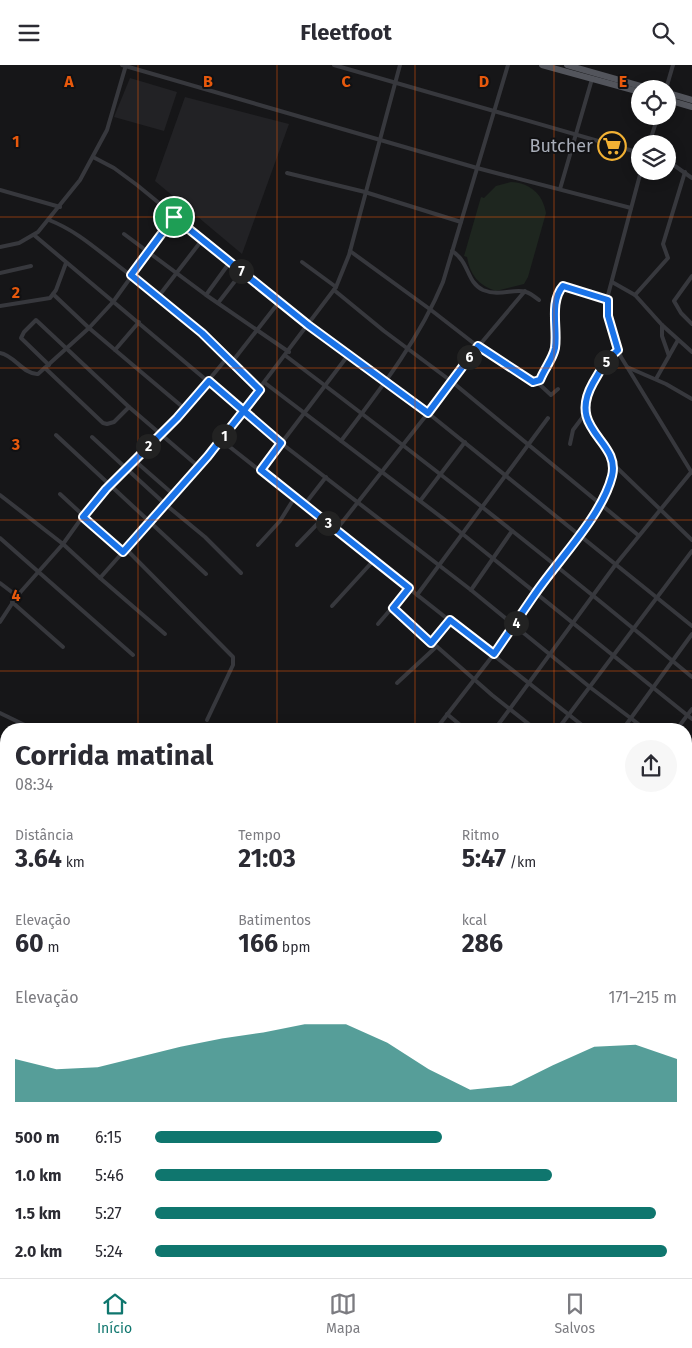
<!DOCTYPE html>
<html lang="pt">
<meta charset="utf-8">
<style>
body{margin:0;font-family:"Fira Sans",sans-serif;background:#f7f7f7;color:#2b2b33;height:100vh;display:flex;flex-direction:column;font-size:19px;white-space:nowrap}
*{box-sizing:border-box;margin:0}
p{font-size:16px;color:#7c7c81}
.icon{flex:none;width:28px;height:28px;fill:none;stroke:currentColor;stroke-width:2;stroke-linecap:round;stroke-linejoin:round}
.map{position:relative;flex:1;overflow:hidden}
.sheet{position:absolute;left:0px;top:658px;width:692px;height:556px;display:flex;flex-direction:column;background:#fff;border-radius:20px 20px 0 0;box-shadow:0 2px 12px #0003}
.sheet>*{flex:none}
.fabs{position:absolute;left:631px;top:15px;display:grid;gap:10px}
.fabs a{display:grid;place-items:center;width:45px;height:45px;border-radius:50%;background:#fff;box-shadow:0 2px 12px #0003;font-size:25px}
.pin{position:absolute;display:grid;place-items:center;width:42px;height:42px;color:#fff;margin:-21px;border:2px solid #fff;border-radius:50%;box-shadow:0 1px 5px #0007}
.km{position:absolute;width:25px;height:25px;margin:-12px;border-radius:50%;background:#222;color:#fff;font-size:14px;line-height:25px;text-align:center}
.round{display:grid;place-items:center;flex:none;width:52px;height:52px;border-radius:26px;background:#f7f7f7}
.headline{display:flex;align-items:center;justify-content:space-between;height:85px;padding:0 15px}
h1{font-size:28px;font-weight:700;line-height:38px}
.stats{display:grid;grid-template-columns:repeat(3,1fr);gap:8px;height:85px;padding:5px 15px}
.stats div{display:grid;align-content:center}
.stats b{font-size:25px;font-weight:700}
.stats small{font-size:14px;font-weight:400}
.stats p{font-size:14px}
.chart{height:140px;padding:10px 15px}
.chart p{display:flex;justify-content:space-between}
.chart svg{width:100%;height:90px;margin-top:5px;fill:#0f766e;opacity:.7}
ul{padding:0 15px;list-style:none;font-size:16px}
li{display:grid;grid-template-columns:80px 60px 1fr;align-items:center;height:38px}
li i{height:12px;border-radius:6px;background:#0f766e}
header{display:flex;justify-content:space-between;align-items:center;height:65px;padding:0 15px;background:#fff;font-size:22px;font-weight:700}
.tabs{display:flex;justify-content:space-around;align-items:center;height:70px;border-top:1px solid #e1e1e2;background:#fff;font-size:14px;color:#7c7c81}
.tabs a{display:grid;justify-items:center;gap:2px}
.tabs .selected{color:#0f766e}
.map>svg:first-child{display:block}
.built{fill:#222225}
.green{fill:#1e261f}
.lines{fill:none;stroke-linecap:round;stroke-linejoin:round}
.street{stroke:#37383d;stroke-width:4}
.primary{stroke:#53555c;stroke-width:6}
.route-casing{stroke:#fff;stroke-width:10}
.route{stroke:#1a73e8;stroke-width:6}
.grid{fill:none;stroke:#e8590c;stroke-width:1;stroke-opacity:0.55}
.labels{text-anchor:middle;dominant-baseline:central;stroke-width:4;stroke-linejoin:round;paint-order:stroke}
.poi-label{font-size:18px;fill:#a8adb8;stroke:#111113;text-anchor:end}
.grid-label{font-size:16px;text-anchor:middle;font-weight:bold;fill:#e8590c;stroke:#111113;stroke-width:4;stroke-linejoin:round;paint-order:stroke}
</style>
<header><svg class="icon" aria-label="menu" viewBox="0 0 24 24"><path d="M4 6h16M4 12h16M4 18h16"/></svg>Fleetfoot<svg class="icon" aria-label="search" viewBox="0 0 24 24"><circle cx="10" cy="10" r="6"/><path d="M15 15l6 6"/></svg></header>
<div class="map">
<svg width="692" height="1213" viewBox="0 0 692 1213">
<rect width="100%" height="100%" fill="#161618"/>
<!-- built -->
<g class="built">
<path d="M130,13l47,14 -13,39 -50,-14z"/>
<path d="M185,32l104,27 -47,130 -87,-73z"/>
</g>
<!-- green -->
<path class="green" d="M511,117c19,1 32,12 35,31l-18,64 -4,7 -28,7c-17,-5 -26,-16 -29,-34l-3,-1 17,-59 3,1 12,-12z"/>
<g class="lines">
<!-- street -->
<g class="street">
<path d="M122,0l355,103 154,40"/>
<path d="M334,0l306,88"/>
<path d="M666,24l7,-24"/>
<path d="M649,79l9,-28"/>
<path d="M93,92l21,11 23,17 171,140 120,88 264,213"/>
<path d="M668,96l24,17"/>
<path d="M641,106l-33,124v21l4,19 9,22 71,116"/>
<path d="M287,108l78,19 96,30"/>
<path d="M560,124l32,-110"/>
<path d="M0,125l60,17"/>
<path d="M49,155c26,10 45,27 67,44 51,39 98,81 144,126"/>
<path d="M124,169l82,61 83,57"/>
<path d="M34,170l247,208 190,147 120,98 54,41"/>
<path d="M0,182l19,-4 19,-11 42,-52 27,-50 19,-65"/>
<path d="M350,186l81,59 54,42 52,30 14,13 7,-6"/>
<path d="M452,186c18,11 14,31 31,39 17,7 31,-2 43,2 4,1 9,5 13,8"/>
<path d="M302,197l34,25"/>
<path d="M0,208l31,-7"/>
<path d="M692,211l-18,25 7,12 11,11"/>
<path d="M612,217l23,13 27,30 30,27"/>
<path d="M334,225l50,41 67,50 187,154"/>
<path d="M53,229l36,34 96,81"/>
<path d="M206,230l24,-33"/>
<path d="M635,230l33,-37 -5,-14 22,-72"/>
<path d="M158,232l44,-57"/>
<path d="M218,238l24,-31"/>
<path d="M0,241l50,-8 6,-8 10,-27"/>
<path d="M662,260v11l7,20"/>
<path d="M115,285l24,-28"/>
<path d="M0,288c14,2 24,22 38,21l51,-46 24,-26 61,-85"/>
<path d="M286,291c138,104 274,211 406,321"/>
<path d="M232,297l47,-60"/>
<path d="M49,300l-28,-27 3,-6 12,-12 93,87 70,60"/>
<path d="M627,302l39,17 26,15"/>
<path d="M45,303l58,55 4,1 7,-2 15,-15"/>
<path d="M656,314l22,-39"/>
<path d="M537,317l3,-2 15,-34v-36l6,-23 47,13"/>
<path d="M265,318l184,140 243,196"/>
<path d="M56,370l150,139"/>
<path d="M92,372l73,67 40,33 36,36"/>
<path d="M221,375l366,289"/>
<path d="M341,376c38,-50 78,-101 102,-159l65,-217"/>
<path d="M570,379l3,-14 12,-16"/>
<path d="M134,395l40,35"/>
<path d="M612,398l80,77"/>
<path d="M261,405l88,-116"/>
<path d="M60,429l63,58"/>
<path d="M0,430l63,49 28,-39 86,-87 50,-60"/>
<path d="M420,436l45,-59"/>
<path d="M305,439l21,-27"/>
<path d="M336,465l92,-117 33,-46 64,-76"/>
<path d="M0,473l133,117"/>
<path d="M258,480l22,-24 15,-24"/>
<path d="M297,480l26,-27"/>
<path d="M126,484l107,108v8l-26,55"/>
<path d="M100,513l65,56"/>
<path d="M0,518l17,13"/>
<path d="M471,525l41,-59"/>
<path d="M417,530l131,-177"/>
<path d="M12,537l51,45"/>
<path d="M332,541l42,-46"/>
<path d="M393,543l99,87 43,34"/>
<path d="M0,557l17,-26 46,-52 37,34 108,-122 128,-169 13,-32 51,-190"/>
<path d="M378,559l31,-36"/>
<path d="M431,578l19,-23"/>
<path d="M397,618l39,-36"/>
<path d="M0,648l33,16"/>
<path d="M447,649l18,15"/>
<path d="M436,664l58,-75 106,-150 12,-29v-12l-22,-38 -5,-11 -1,-11 19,-38 15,-15"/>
<path d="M495,664l121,-165 76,-93"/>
<path d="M558,664l134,-178"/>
<path d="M623,664l69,-95"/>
<path d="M677,664l15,-20"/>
<path d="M686,695l6,4"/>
<path d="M686,734l6,-8"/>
<path d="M686,740l6,5"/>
<path d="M686,782l6,3"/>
<path d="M686,815l6,-8"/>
<path d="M6,820l-3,8 3,4"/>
<path d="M686,833l6,4"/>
<path d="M686,888l6,-7"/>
<path d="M0,903l6,-1"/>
<path d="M686,915l6,4"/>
<path d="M686,972l6,-7"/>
<path d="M686,1011l6,6"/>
<path d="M686,1047l6,-7"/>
<path d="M686,1055l6,4"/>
<path d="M686,1107l6,-7"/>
<path d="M686,1107l6,6"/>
<path d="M686,1144l6,5"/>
<path d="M0,1154l6,6"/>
<path d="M686,1155l6,-4"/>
<path d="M686,1190l6,7"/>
<path d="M60,1208l7,5"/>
<path d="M118,1208l7,5"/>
<path d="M170,1208l7,5"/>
<path d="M229,1208l6,5"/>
<path d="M289,1208l6,5"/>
<path d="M410,1208l6,5"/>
<path d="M576,1208l6,5"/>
<path d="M618,1208l6,5"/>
<path d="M19,1213l7,-5"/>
<path d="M100,1213l5,-5"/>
<path d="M243,1213l4,-5"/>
<path d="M312,1213l4,-5"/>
<path d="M375,1213l5,-5"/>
<path d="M417,1213l5,-5"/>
<path d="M476,1213l4,-5"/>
<path d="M558,1213l4,-5"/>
<path d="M602,1213l5,-5"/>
<path d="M643,1213l5,-5"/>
</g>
<!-- primary -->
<g class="primary">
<path d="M542,0l98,27"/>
<path d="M567,0l84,24"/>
<path d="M668,28l24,7"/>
<path d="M668,35l24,7"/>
</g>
</g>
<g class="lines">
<defs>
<path id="route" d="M174,152l-43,58 71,58 58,57c-17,22 -35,44 -52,66l-85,96 -40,-35 23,-28 71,-71 32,-37 72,62 -20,27 148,118 -16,20 38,35 19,-23 44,34c14,-20 27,-40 41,-60 23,-34 67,-78 77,-118 9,-36 -46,-45 -19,-93 7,-13 14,-24 25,-33l-10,-34v-16l-45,-14c-14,16 -5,43 -8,62 -2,11 -11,21 -15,32l-7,2 -55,-36 -50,67 -120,-88 -134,-108"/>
</defs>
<!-- route casing -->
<use href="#route" class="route-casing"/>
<!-- route -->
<use href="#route" class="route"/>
</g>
<!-- grid -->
<path class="grid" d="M138,0v664M277,0v664M415,0v664M554,0v664M0,152h692M0,303h692M0,455h692M0,606h692M0,758h6M686,758h6M0,910h6M686,910h6M0,1061h6M686,1061h6M138,1208v5M277,1208v5M415,1208v5M554,1208v5"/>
<!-- icons -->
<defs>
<symbol id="supermarket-ring" viewBox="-11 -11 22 22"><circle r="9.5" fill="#111113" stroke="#f2b134" stroke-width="1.5"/><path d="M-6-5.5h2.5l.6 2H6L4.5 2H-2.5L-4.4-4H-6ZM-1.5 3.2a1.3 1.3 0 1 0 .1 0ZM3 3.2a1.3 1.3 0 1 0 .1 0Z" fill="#f2b134"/></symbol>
</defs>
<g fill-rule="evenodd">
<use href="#supermarket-ring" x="596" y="65" width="32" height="32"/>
</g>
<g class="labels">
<!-- poi labels -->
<g class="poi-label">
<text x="593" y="81">Butcher</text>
</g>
</g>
<g class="grid-label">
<text x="69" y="22">A</text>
<text x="208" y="22">B</text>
<text x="346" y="22">C</text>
<text x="484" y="22">D</text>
<text x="623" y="22">E</text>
<text x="16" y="82">1</text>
<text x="16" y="233">2</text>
<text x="16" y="385">3</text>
<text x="16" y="536">4</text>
</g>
</svg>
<div class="fabs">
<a><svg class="icon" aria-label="locate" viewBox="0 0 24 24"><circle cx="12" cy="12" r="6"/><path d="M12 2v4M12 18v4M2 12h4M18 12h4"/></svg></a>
<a><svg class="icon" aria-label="layers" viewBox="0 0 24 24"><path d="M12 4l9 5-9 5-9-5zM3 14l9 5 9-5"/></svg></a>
</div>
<div class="pin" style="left:174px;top:152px;background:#1e9e55"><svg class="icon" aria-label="arrive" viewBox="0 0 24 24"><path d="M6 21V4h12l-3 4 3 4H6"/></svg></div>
<b class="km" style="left:224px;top:371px">1</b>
<b class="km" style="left:148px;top:381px">2</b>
<b class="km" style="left:328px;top:458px">3</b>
<b class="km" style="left:516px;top:558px">4</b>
<b class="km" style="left:606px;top:297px">5</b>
<b class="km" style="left:469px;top:292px">6</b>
<b class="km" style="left:241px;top:206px">7</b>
<section class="sheet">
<div class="headline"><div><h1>Corrida matinal</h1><p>08:34</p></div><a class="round"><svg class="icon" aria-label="share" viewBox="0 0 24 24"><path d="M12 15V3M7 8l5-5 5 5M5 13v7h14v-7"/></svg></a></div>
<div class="stats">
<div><p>Distância</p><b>3.64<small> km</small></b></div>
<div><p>Tempo</p><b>21:03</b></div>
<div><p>Ritmo</p><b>5:47<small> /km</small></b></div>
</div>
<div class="stats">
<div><p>Elevação</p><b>60<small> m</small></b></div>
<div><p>Batimentos</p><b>166<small> bpm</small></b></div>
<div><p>kcal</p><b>286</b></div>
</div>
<div class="chart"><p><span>Elevação</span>171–215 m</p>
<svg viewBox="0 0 160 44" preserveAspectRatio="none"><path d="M0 44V23L10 28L20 27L30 22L40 17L50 13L60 10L70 6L80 6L90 15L100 28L110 38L120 36L130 26L140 17L150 16L160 23V44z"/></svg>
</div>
<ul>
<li><b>500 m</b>6:15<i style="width:55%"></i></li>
<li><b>1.0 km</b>5:46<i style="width:76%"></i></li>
<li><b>1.5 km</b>5:27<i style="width:96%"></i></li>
<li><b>2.0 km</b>5:24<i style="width:98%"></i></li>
</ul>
</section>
</div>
<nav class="tabs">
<a class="selected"><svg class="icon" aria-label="home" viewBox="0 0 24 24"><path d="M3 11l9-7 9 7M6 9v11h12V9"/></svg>Início</a>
<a><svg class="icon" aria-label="map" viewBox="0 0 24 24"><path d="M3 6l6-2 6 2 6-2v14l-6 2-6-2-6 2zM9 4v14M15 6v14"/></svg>Mapa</a>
<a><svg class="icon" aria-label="saved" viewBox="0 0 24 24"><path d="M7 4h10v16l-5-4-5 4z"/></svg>Salvos</a>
</nav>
